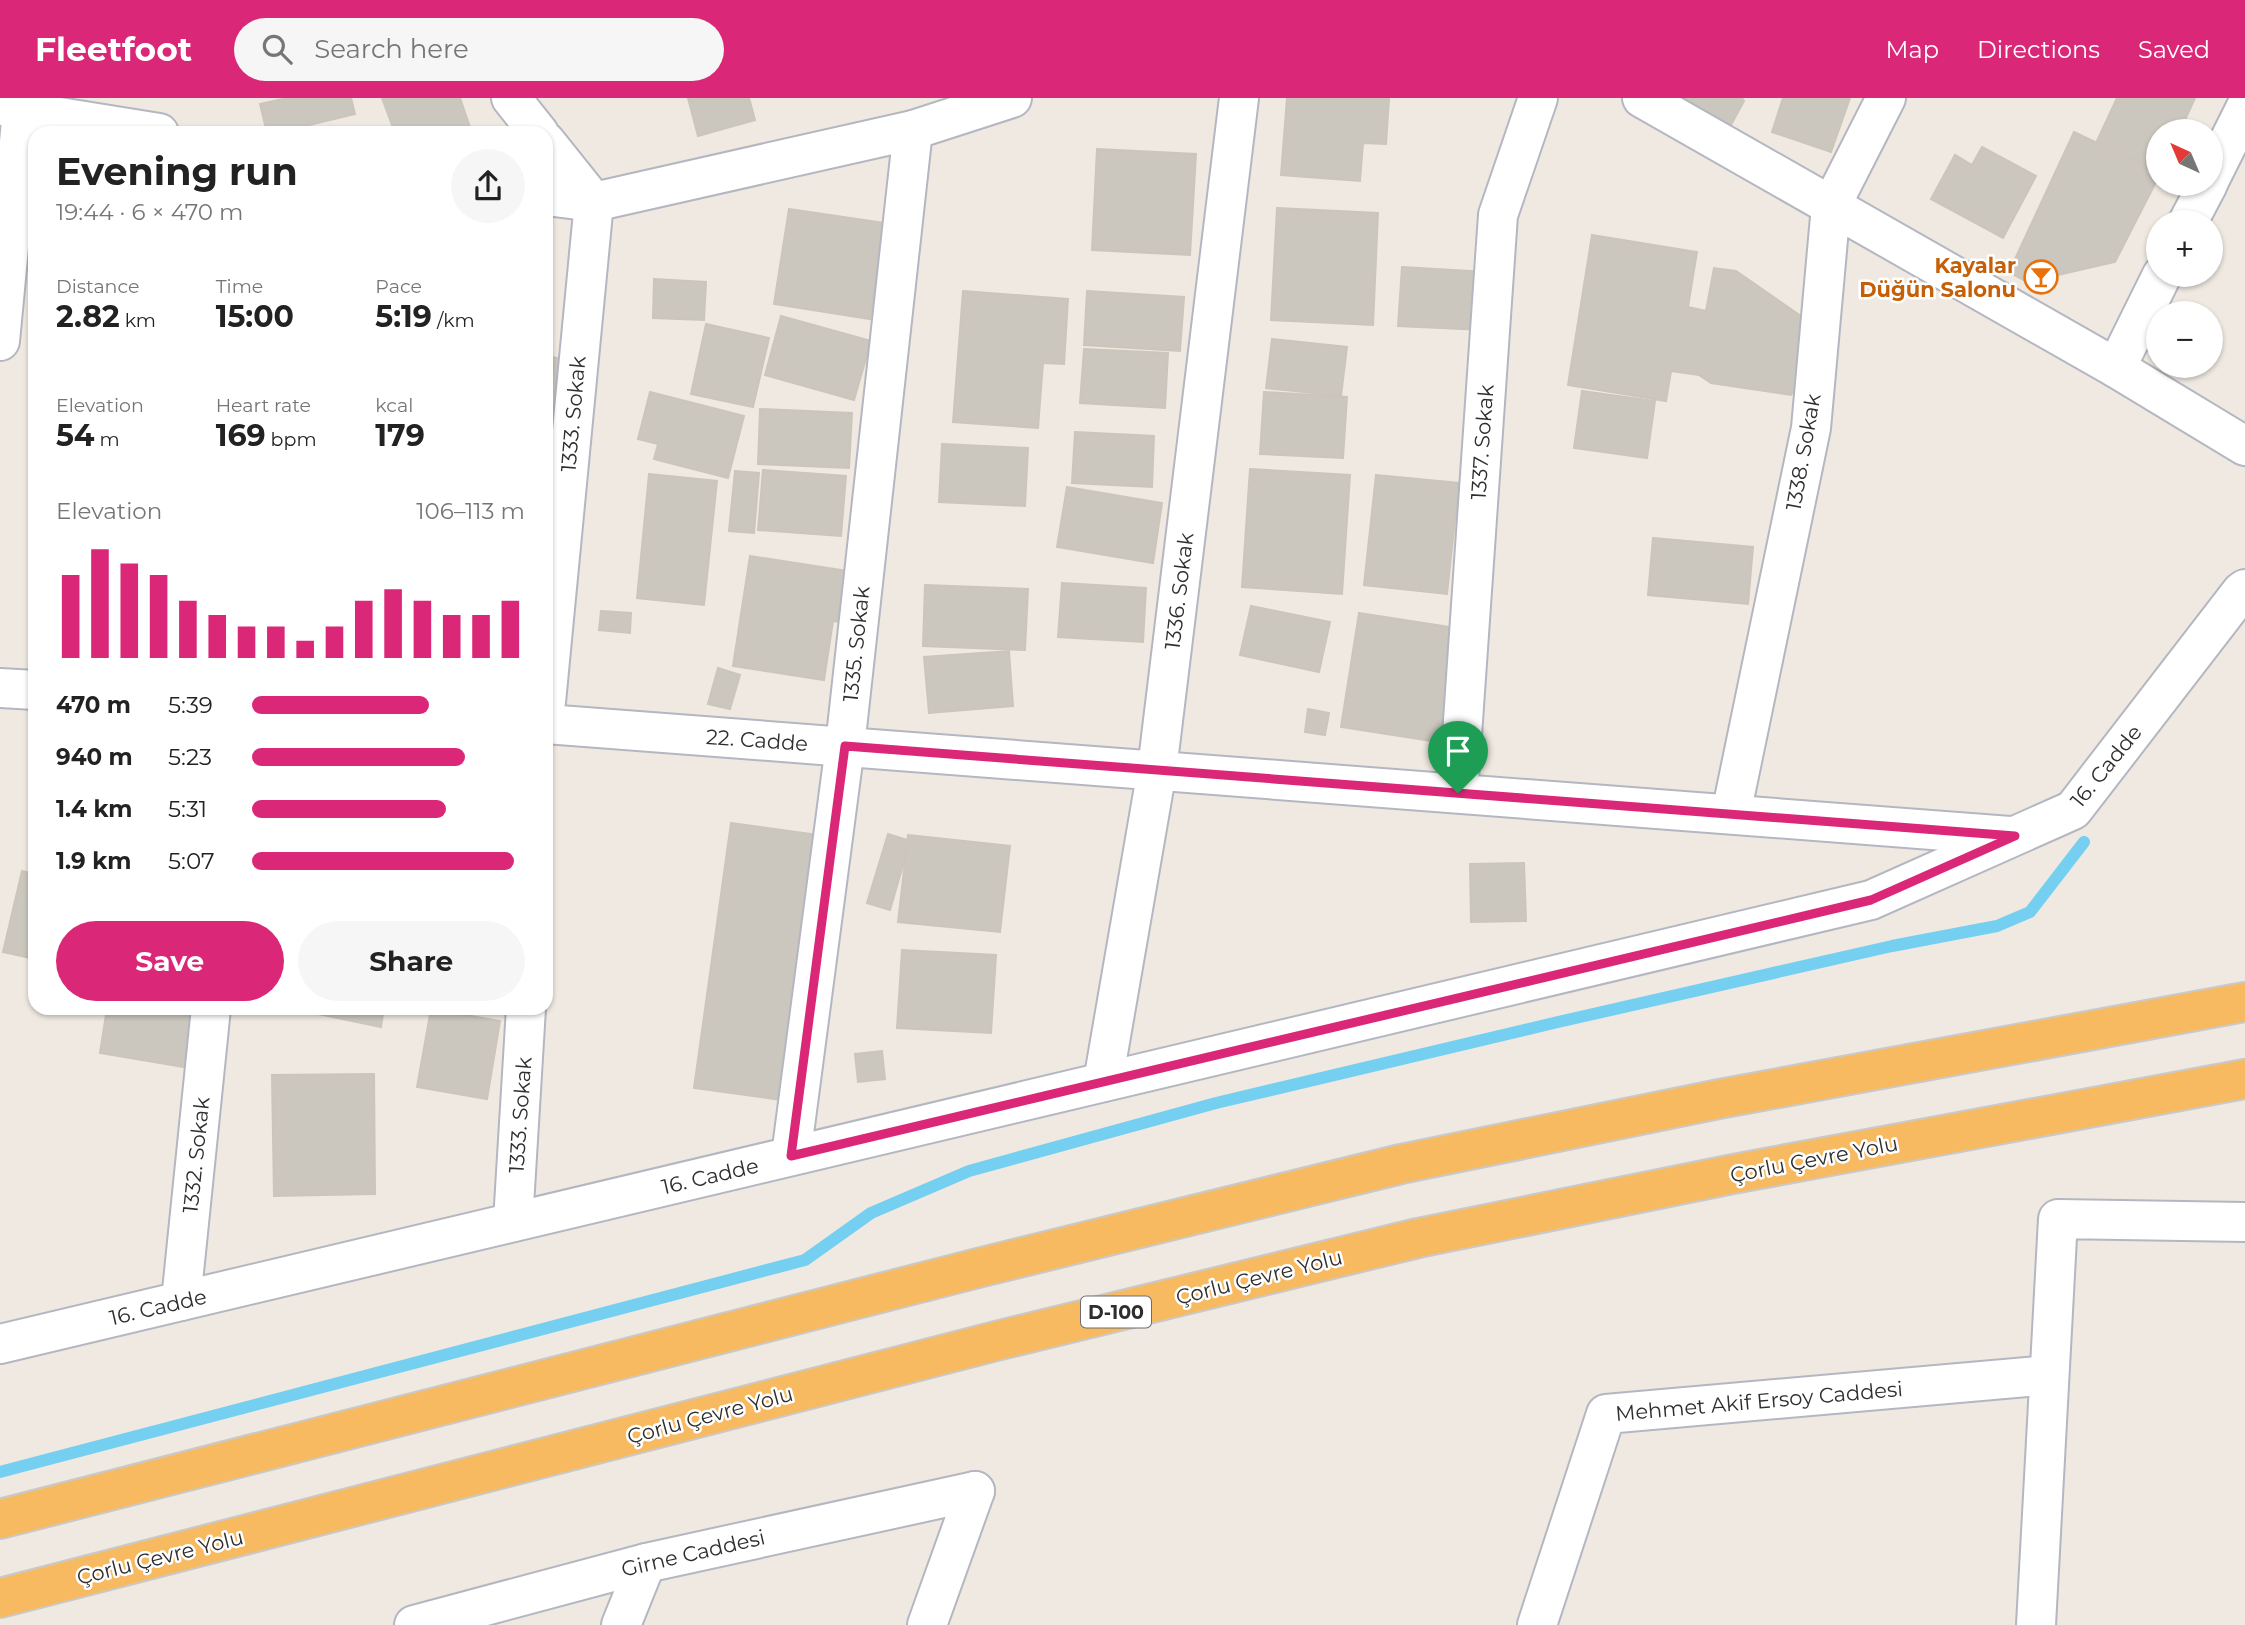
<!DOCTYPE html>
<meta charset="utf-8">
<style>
body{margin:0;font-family:Montserrat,sans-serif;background:#f6f6f6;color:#222;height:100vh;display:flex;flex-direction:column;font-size:26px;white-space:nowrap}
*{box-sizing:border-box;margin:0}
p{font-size:23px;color:#767676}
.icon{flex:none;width:38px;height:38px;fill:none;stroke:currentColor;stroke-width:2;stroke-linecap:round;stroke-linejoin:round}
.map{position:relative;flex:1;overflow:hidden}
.side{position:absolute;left:28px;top:28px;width:525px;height:889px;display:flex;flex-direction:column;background:#fff;border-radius:21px;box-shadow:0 2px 5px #0004}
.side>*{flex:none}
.needle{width:46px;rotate:316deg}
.tools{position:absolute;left:2146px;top:21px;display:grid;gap:14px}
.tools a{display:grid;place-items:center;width:77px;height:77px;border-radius:50%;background:#fff;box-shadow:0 2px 5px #0004;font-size:35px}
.pin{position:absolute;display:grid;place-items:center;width:60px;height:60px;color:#fff;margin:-72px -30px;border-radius:50% 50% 50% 0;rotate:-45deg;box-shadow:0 0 7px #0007}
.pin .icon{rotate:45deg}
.round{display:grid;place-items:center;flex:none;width:74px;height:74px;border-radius:37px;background:#f6f6f6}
.overview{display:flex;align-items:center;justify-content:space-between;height:119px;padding:0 28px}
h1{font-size:38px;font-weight:700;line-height:52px}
.metrics{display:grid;grid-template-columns:repeat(3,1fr);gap:10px;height:119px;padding:7px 28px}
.metrics div{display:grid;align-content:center}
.metrics b{font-size:30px;font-weight:700}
.metrics small{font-size:19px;font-weight:400}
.metrics p{font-size:19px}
.chart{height:196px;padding:14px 28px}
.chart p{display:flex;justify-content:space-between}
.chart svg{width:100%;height:126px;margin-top:7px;stroke:#db2777;stroke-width:6}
.button{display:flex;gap:14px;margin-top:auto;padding:14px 28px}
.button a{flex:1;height:80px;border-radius:42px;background:#db2777;color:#fff;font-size:28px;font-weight:700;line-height:80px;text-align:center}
.button a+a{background:#f6f6f6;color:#222}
ul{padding:0 28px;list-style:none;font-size:23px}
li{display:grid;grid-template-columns:112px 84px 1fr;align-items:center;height:52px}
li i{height:18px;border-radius:9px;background:#db2777}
header{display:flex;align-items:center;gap:42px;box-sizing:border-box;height:98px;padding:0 35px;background:#db2777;color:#fff}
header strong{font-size:33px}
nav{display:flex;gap:38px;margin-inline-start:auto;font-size:24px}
.search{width:490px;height:63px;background:#f6f6f6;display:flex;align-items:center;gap:18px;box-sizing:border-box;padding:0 24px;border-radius:38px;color:#767676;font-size:26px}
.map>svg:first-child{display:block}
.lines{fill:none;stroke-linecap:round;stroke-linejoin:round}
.stream{stroke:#75cff0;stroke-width:12}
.building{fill:#cbc7bf;stroke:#cbc5ba;stroke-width:2}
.minor-casing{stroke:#b4b7c1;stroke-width:42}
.tertiary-casing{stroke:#b4b7c1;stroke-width:42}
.trunk-casing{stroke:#c9c9c9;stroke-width:42}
.minor{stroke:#fff;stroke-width:38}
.tertiary{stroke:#fff;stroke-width:38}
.trunk{stroke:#f8ba60;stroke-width:38}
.route-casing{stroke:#fff;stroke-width:14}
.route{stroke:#db2777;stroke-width:9}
.labels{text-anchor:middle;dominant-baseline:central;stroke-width:5;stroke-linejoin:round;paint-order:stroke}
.shield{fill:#fff;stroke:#6d6d6d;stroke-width:2}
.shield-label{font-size:19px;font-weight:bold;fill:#2e2e2e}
.food-label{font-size:21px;font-weight:bold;fill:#c56008;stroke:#fff;text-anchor:end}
.street-label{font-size:21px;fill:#2e2e2e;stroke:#fff}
</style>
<header>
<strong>Fleetfoot</strong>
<div class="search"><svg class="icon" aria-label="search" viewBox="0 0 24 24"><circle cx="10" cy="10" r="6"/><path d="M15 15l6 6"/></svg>Search here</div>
<nav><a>Map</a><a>Directions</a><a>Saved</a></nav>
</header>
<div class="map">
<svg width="2245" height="1527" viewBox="0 0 2245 1527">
<rect width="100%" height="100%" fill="#efe9e1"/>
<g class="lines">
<!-- stream -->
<path class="stream" d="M0,1374l805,-212 66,-47 98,-42 247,-68 342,-81 334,-76 105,-20 33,-14 54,-70"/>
</g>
<!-- building -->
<g class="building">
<path d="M287,0h64l4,16 -79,19h-9l-7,-29z"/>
<path d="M382,0h78l12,35h-42l-2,-5 -14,5h-19z"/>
<path d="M688,0h61l6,22 -57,16z"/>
<path d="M1287,0h102l-3,46 -23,-1 -3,38 -79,-6z"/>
<path d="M1681,0h62l-1,2 2,1 -13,24z"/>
<path d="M1783,0h67l-19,54 -59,-20z"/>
<path d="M2117,0h78l-15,33h-22v41l-62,-29z"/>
<path d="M2074,34l84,40v6l-43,84 -88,20 -18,-10z"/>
<path d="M1982,49l54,29 -33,62 -72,-39 24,-44 17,10z"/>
<path d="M1097,51l99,5 -6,101 -98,-5z"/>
<path d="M1277,110l101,5 -5,112 -102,-5z"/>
<path d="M789,111l96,14 -15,96 -96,-15z"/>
<path d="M1592,137l105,17 -9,55 18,4 8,-43 22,3 75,52 -9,57 -11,15 -80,-12 -12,-8 -28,-4 -5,30 -98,-16z"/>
<path d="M1402,169l84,5 -3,58 -85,-4z"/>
<path d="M654,181l52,3 -2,38 -51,-2z"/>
<path d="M963,193l105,8 -4,65 -21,-1 -5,65 -85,-6z"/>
<path d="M1087,193l97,6 -4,54 -96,-6z"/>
<path d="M781,218l90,25 -17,59 -89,-25z"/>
<path d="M706,226l63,14 -16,69 -62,-13z"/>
<path d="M1272,241l75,8 -6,49 -75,-8z"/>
<path d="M1084,251l84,4 -3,55 -85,-5z"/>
<path d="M546,258l22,4 -12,64 -10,-2z"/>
<path d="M1582,293l73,10 -8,57 -73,-10z"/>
<path d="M650,294l94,24 -16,62 -74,-19 4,-15 -20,-5z"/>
<path d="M1264,294l83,5 -4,61 -83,-4z"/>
<path d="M760,311l92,4 -3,55 -91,-4z"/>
<path d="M1075,334l79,4 -2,51 -80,-4z"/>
<path d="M942,346l86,4 -3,58 -86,-4z"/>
<path d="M1250,371l100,6 -8,119 -100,-7z"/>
<path d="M763,372l83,6 -5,60 -83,-6z"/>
<path d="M735,373l24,2 -5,60 -25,-2z"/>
<path d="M649,376l68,7 -13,124 -67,-7z"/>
<path d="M1376,377l83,8 -12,111 -83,-9z"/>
<path d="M1067,389l95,16 -9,60 -96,-16z"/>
<path d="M1653,440l100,9 -5,57 -100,-9z"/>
<path d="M750,458l98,15 -8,51 -7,-1 -9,59 -91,-14z"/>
<path d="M1062,485l84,5 -3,54 -85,-5z"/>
<path d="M925,487l103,4 -3,61 -102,-4z"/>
<path d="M1251,508l79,16 -11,50 -79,-17z"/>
<path d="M601,513l30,2 -1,20 -31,-3z"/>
<path d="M1359,515l104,16 -18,114 -104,-16z"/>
<path d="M1009,553l4,55 -84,7 -5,-56z"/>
<path d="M718,570l22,7 -10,34 -22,-5z"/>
<path d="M1308,611l21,4 -4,22 -20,-3z"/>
<path d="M731,725l95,13 -37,265 -95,-13z"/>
<path d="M888,736l22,7 -20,69 -23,-7z"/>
<path d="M908,737l102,11 -10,86 -102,-10z"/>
<path d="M1524,765l2,58 -55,1 -1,-58z"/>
<path d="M22,773l13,3v85l-32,-7z"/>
<path d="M902,852l94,5 -5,78 -94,-5z"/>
<path d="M107,910h87l-10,59 -84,-14z"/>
<path d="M289,910h95l-3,19z"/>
<path d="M431,911l69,12 -13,78 -70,-12z"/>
<path d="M882,953l3,28 -27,3 -3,-28z"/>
<path d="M374,976l1,120 -101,2 -2,-121z"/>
</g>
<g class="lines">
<defs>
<g id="minor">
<path d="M511,0l28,35"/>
<path d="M1642,0l474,270 129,78"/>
<path d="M0,7l22,6 137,22"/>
<path d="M546,44l48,60 -48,500"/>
<path d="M2210,81l35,-70"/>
<path d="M546,98l48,6 319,-72 99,-32"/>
<path d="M2188,124l20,-38"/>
<path d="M0,243l22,-230"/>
<path d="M2116,270l46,-93"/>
<path d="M1458,695l40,-578 40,-117"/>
<path d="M1731,716l80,-386 20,-222 55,-108"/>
<path d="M1103,984l54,-312 82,-672"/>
<path d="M791,1058l54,-410 68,-616"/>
<path d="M513,1124l13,-214"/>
<path d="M181,1203l30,-293"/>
<path d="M621,1527l25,-62"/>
<path d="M927,1527l48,-134"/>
<path d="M2036,1527l22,-406 187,3"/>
</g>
<g id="tertiary">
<path d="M0,590l35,2"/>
<path d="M546,626l1464,112"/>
<path d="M0,1246l1871,-444 202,-90 168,-218 4,-3"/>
<path d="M414,1527l232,-62 329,-72"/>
<path d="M1537,1527l69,-211 443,-39"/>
</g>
<g id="trunk">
<path d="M0,1421l978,-251 423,-104 318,-65 526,-97"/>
<path d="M0,1500l996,-257 422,-103 315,-64 512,-95"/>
</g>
</defs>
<!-- minor casing -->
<use href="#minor" class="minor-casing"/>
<!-- tertiary casing -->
<use href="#tertiary" class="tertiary-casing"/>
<!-- trunk casing -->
<use href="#trunk" class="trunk-casing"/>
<!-- minor -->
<use href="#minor" class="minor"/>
<!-- tertiary -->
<use href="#tertiary" class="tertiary"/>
<!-- trunk -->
<use href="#trunk" class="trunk"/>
</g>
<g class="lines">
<defs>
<path id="route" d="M845,648l1170,90 -144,64 -1080,256z"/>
</defs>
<!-- route casing -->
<use href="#route" class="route-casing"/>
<!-- route -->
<use href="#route" class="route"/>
</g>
<!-- icons -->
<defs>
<symbol id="bar-ring" viewBox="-11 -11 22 22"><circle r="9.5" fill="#fff" stroke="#e8710a" stroke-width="1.5"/><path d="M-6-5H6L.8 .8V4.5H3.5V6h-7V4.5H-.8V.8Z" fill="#e8710a"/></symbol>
</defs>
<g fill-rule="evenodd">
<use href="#bar-ring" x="2022" y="160" width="38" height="38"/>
</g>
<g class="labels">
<!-- shield labels -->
<rect class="shield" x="1081" y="1198.5" width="70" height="31" rx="5"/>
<g class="shield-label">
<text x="1116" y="1214">D-100</text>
</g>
<!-- food labels -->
<g class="food-label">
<text x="2016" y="167">Kayalar<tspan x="2016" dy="24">Düğün Salonu</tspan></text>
</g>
<!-- street labels -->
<g class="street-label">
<text transform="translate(573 316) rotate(-85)">1333. Sokak</text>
<text transform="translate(1482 344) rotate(-86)">1337. Sokak</text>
<text transform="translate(1803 354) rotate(-80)">1338. Sokak</text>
<text transform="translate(1179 493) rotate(-83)">1336. Sokak</text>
<text transform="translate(856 546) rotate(-84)">1335. Sokak</text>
<text transform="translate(757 642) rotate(4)">22. Cadde</text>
<text transform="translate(2106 668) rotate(-51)">16. Cadde</text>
<text transform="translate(520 1017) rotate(-86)">1333. Sokak</text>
<text transform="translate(196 1057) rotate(-84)">1332. Sokak</text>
<text transform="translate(1814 1061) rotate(-11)">Çorlu Çevre Yolu</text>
<text transform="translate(710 1078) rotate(-13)">16. Cadde</text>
<text transform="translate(1259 1179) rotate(-14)">Çorlu Çevre Yolu</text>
<text transform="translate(158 1209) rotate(-13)">16. Cadde</text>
<text transform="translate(1759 1303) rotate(-5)">Mehmet Akif Ersoy Caddesi</text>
<text transform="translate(710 1317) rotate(-15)">Çorlu Çevre Yolu</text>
<text transform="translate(693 1455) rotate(-13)">Girne Caddesi</text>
<text transform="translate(160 1459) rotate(-14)">Çorlu Çevre Yolu</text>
</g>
</g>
</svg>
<div class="tools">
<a><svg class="needle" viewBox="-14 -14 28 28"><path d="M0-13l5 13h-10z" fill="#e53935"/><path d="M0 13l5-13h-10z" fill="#767676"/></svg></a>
<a>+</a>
<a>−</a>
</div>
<div class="pin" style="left:1458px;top:695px;background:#1e9e55"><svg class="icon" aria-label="arrive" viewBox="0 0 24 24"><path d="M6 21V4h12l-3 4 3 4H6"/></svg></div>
<section class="side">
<div class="overview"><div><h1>Evening run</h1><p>19:44 · 6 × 470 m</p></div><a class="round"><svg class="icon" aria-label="share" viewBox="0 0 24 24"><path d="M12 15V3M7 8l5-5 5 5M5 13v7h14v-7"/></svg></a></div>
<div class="metrics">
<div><p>Distance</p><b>2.82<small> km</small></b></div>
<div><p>Time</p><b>15:00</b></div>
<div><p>Pace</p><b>5:19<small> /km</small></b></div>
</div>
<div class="metrics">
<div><p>Elevation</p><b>54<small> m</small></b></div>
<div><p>Heart rate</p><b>169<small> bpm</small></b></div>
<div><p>kcal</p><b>179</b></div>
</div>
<div class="chart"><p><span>Elevation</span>106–113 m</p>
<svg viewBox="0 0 160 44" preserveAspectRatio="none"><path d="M5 44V15M15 44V6M25 44V11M35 44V15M45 44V24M55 44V29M65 44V33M75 44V33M85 44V38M95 44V33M105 44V24M115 44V20M125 44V24M135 44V29M145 44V29M155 44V24"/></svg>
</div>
<ul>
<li><b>470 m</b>5:39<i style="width:65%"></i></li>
<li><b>940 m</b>5:23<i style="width:78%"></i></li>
<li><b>1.4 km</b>5:31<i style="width:71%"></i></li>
<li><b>1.9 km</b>5:07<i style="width:96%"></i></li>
</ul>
<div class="button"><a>Save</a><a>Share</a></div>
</section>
</div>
